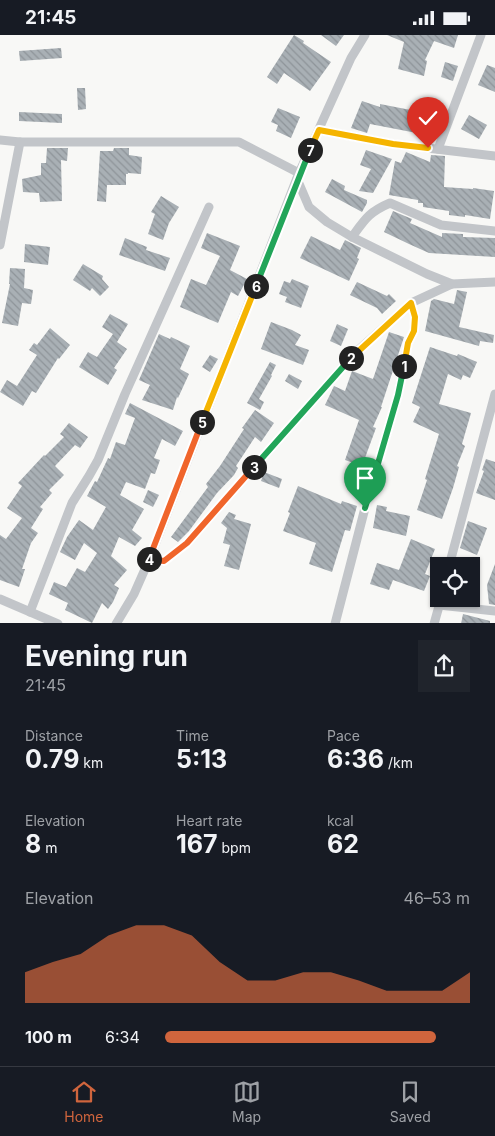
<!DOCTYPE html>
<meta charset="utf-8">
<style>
body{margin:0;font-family:Inter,sans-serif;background:#20242c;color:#f1f3f6;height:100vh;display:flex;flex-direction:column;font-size:19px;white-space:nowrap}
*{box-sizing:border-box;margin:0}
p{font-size:16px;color:#9ea1a6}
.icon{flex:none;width:28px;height:28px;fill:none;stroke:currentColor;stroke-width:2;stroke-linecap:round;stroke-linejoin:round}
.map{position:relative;height:588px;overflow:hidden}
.drawer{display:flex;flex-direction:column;background:#171b24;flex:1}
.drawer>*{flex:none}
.buttons{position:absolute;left:430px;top:522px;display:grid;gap:10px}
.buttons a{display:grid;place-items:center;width:50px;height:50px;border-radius:0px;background:#171b24;box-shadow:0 1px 4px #0004;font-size:25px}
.pin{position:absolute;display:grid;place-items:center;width:42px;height:42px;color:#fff;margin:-51px -21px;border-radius:50% 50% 50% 0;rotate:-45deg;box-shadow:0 0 5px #0007}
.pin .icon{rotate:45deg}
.km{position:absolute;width:25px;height:25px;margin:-12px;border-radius:50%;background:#222;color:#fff;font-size:14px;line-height:25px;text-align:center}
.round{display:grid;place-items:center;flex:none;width:52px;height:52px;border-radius:0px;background:#20242c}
.overview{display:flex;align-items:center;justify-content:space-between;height:85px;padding:0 25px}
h1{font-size:28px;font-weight:700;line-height:38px}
.stats{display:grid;grid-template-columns:repeat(3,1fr);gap:8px;height:85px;padding:5px 25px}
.stats div{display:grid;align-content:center}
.stats b{font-size:25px;font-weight:700}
.stats small{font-size:14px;font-weight:400}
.stats p{font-size:14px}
.chart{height:140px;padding:10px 25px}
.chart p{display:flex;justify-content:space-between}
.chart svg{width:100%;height:90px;margin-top:5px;fill:#d0653d;opacity:.7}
ul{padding:0 25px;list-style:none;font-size:16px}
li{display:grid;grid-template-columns:80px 60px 1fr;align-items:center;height:38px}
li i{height:12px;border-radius:6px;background:#d0653d}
.status{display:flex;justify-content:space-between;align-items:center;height:35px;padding:0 25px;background:#171b24;direction:ltr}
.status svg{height:14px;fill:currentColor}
.menu{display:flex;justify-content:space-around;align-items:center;height:70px;border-top:1px solid #363941;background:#171b24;font-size:14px;color:#9ea1a6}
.menu a{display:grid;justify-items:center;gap:2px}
.menu .current{color:#d0653d}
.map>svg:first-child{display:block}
.building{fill:url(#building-back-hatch)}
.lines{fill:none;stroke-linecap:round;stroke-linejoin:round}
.street{stroke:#c2c5c9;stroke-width:9}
.split-1-casing{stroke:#fff;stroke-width:10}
.split-2-casing{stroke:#fff;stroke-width:10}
.split-3-casing{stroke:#fff;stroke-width:10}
.split-4-casing{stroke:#fff;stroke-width:10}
.split-5-casing{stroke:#fff;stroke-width:10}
.split-6-casing{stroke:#fff;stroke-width:10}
.split-7-casing{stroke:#fff;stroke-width:10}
.split-8-casing{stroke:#fff;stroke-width:10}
.split-1{stroke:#22a559;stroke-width:6}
.split-2{stroke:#f5b400;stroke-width:6}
.split-3{stroke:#22a559;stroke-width:6}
.split-4{stroke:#f0652b;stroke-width:6}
.split-5{stroke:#f0652b;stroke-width:6}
.split-6{stroke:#f5b400;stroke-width:6}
.split-7{stroke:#22a559;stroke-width:6}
.split-8{stroke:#f5b400;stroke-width:6}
</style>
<div class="status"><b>21:45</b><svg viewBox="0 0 49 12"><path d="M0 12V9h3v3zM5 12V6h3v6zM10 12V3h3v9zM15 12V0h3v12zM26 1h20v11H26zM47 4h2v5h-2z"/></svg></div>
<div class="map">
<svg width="495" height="589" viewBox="0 0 495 589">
<defs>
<pattern id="building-back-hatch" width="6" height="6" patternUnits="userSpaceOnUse" patternTransform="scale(1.25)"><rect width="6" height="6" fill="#a9b0b5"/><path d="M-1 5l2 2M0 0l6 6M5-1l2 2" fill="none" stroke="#8e9499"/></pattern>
</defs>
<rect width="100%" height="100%" fill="#f8f8f6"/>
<!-- building -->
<g class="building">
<path d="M294,0l10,6 -1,2 28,19 -21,29 -26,-18 -7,11 -10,-7z"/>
<path d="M321,0h23l-8,11z"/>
<path d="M387,0h71l-4,13 -20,-7 -9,19 2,1 -3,15 -26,-7 6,-27z"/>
<path d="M61,13l1,10 -42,3 -1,-10z"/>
<path d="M445,27l13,4 -5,15 -12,-4z"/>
<path d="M487,30l8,3v24l-17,-7z"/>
<path d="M77,53h8l1,21 -8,1z"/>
<path d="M362,66l18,6v-3l51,10 -4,21 -57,-11 -3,9 -16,-5z"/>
<path d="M278,73l22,9 -9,21 -15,-7 2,-6 -7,-3z"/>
<path d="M19,77l43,2v9l-43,-2z"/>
<path d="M469,80l18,10 -8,14 -18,-10z"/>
<path d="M47,113h21l-1,13 -6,-1 1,41 -22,1 -1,-9 -16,-1 -1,-13 19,-4v-12h5z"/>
<path d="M114,113h15v7l13,2 -1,17 -13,-1v1h-2v11h-19l-1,17 -9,-1 3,-50h13z"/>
<path d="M366,115l26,9 -19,34 -14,-2 12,-22 -11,-4z"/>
<path d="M406,117l24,10 1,-7 14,1 -1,31 29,2v-1l21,3 -4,28 -25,-4v2l-16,-2v-4l-26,-4v-4h-5v-3l-29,-5 6,-34 6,2z"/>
<path d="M332,144l13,7 -1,4 23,10v3l-5,9 -37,-20z"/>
<path d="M161,161l18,11 -10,16 -6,17 -15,-6 7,-20 -4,-2z"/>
<path d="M393,176l19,8 -2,4 32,14v-4l21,1v3l32,1v19l-66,-4 -20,-9 -25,-12z"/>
<path d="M207,198l33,13 -10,24 17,9 -9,17 -7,-4 -13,31 -38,-16 11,-28 15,6 14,-29 -19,-8z"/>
<path d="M311,201l29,14 5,-10 16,8 -4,10 2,1 -10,22 -49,-23z"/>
<path d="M125,203l22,9 -1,3 24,8 -5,13 -46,-16z"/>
<path d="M25,209l25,3 -2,18 -24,-3z"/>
<path d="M83,229l20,12 -1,3 7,8 -9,9 -8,-8 -2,3 -17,-11z"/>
<path d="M10,233l15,1 -1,19 9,2 -2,14 -9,-1 -4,23 -16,-3 8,-39h-1z"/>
<path d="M292,244l17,7 -8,22 -16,-6 2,-5 -8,-3 5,-13 6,2z"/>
<path d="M357,247l30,14 2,-2 7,7 -14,13 -5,-6 -27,-13z"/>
<path d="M457,255l10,2 -8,35 35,8 -1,8 -13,-2 -1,5 -54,-15 6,-30 3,-2 20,5z"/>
<path d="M110,279l18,10 -11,18 10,7 -13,19 3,2 -9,15 -29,-18 9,-15 9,5 16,-23 -11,-7z"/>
<path d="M271,287l21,8 9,5 -6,10 14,5 -6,15 -42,-16z"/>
<path d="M337,289l11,5 -7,17 -11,-5z"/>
<path d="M50,293l20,17 -11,14 -1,-1 -22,35 -4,-2 -9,15 -23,-14 7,-12 10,6 20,-31 -8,-5 5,-7 3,2z"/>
<path d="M389,297l15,5 -23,70h1l-9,20 3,1 -14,38 -17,-6 14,-40 -34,-15 9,-19 11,5 7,-20 21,8z"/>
<path d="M159,299l11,5 1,-2 19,9 -10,23 9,5 -11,24 -1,-1 -4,13 -31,-10 8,-15 -11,-5z"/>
<path d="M430,312l27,9 1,-2 19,8 -7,16 -7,-3 -2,5 -13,-6 -9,30 32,9 -9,31 3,2 -8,20 2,1 -6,21 -11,31 -25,-9 10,-30 -2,-1 14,-45 -26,-12 7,-15 -8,-4z"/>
<path d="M210,320l8,4 -8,13 -8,-5z"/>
<path d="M270,327l6,3 -5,10 1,1 -13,23 5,3 -4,8 -13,-7z"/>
<path d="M289,339l13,7 -4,8 -13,-8z"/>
<path d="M130,368l53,28 -8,15 -13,-7 -8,19 6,2 -5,14 -4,-1 -6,16 -19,-7 -6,13 24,14 -12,21 10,8 -7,8 -16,-9 -8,19 16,14 -13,15 5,3 -6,14 -5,7 -6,-6 -10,20 -27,-13 3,-7 -19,-9 5,-12 12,5 11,-19 8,4 12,-19 -13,-10 -9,17 -15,-8 7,-15 12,-17 14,10 13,-23 -19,-11 8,-15 2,1 11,-24 2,1 6,-17 9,3 10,-27 -10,-4z"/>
<path d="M255,375l19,13 -13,19 -6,-5 -19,29 2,2 -4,7 -17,18 -28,38 -11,11 -7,-5 37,-50 -2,-3 14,-18 24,-37 -2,-1z"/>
<path d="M69,388l19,14 -8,11 -5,-3 -20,21 9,9 -15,15 3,3 -12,14 3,2 -12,19 7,5 -7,10 -9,26h3l-6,18 -19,-7v-45l6,4 16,-21 -15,-10 15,-22 -4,-3 26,-28 1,1 19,-19 -4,-3z"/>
<path d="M486,424l9,3v38l-19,-7 8,-22 -2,-1z"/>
<path d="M264,437l18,7 -3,9 -18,-7z"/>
<path d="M298,451l43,18 1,-3 15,5 -7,25 -5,-1 -13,42 -23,-8 7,-21 -33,-12 7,-18 -2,-1z"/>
<path d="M148,455l11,5 -6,12 -10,-5z"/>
<path d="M377,470l10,2 -1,4 24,5 -4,20 -33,-8z"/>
<path d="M229,477l7,3 -2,4 17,5 -12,46 -15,-4 6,-21 -7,-2 4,-15 -6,-5z"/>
<path d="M468,486l19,7 -10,27 -17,-7z"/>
<path d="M411,504l24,10 -10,25 5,2 -6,15 -31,-11 -4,10 -19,-6 7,-21 22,7z"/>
<path d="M495,529v41l-6,-1 -2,-19z"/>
<path d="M463,579l27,7v3h-29z"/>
</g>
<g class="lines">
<!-- street -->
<g class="street">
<path d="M319,95l74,14 102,12"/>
<path d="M0,105l20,2h219l60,31"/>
<path d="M438,114l43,-114"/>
<path d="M297,144l12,28 18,15 25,15 75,37 25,10 43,-2"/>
<path d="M352,202c13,-18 17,-25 38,-34l51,22 54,6"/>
<path d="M0,210l20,-103"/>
<path d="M149,525l15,1 23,-18 169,-191 55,-49 41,-19"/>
<path d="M449,531l46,-172"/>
<path d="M0,564l58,25"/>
<path d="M439,570l56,6"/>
<path d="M30,577l42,-109 17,-27 9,-16 27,-66 84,-187"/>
<path d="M116,589l18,-30 15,-34 150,-387 52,-115 14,-23"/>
<path d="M335,589l30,-116 33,-113 10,-52 6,-12 1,-14 -4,-14"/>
<path d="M434,589l7,-25"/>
</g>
</g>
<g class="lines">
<defs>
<path id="split-1" d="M365,473l33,-113 6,-29"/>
<path id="split-2" d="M351,323l60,-55 4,14 -1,14 -6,12 -4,23"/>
<path id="split-3" d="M254,432l97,-109"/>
<path id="split-4" d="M149,524l15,2 23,-18 67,-76"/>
<path id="split-5" d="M149,524l53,-137"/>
<path id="split-6" d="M202,387l54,-136"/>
<path id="split-7" d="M256,251l54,-136"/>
<path id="split-8" d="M310,115l9,-20 74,14 35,4"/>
</defs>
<!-- split-1 casing -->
<use href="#split-1" class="split-1-casing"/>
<!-- split-2 casing -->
<use href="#split-2" class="split-2-casing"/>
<!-- split-3 casing -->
<use href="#split-3" class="split-3-casing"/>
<!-- split-4 casing -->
<use href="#split-4" class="split-4-casing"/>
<!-- split-5 casing -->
<use href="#split-5" class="split-5-casing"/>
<!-- split-6 casing -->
<use href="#split-6" class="split-6-casing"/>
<!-- split-7 casing -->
<use href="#split-7" class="split-7-casing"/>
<!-- split-8 casing -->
<use href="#split-8" class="split-8-casing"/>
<!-- split-1 -->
<use href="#split-1" class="split-1"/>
<!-- split-2 -->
<use href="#split-2" class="split-2"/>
<!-- split-3 -->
<use href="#split-3" class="split-3"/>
<!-- split-4 -->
<use href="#split-4" class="split-4"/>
<!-- split-5 -->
<use href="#split-5" class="split-5"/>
<!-- split-6 -->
<use href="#split-6" class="split-6"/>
<!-- split-7 -->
<use href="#split-7" class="split-7"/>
<!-- split-8 -->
<use href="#split-8" class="split-8"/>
</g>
</svg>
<div class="buttons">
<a><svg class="icon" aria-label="locate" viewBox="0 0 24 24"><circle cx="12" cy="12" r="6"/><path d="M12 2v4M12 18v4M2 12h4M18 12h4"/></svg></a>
</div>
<div class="pin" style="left:365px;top:473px;background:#1e9e55"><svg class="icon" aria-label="arrive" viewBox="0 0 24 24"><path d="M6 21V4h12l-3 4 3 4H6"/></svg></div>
<div class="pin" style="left:428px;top:113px;background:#d93025"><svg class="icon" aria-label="check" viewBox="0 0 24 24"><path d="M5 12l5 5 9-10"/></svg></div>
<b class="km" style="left:404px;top:331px">1</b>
<b class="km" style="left:351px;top:323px">2</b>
<b class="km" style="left:254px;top:432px">3</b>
<b class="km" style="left:149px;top:524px">4</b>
<b class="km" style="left:202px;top:387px">5</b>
<b class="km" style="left:256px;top:251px">6</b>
<b class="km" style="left:310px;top:115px">7</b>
</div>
<section class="drawer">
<div class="overview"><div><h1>Evening run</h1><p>21:45</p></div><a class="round"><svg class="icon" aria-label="share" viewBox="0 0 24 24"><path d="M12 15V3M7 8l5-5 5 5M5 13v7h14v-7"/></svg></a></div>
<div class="stats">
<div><p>Distance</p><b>0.79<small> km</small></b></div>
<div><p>Time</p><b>5:13</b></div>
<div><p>Pace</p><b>6:36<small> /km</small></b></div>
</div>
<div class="stats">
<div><p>Elevation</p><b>8<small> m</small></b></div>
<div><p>Heart rate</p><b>167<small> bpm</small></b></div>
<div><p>kcal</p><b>62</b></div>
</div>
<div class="chart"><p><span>Elevation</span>46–53 m</p>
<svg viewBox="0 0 160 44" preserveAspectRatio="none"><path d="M0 44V29L10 24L20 20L30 11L40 6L50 6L60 11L70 24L80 33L90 33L100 29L110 29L120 33L130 38L140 38L150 38L160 29V44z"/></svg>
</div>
<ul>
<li><b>100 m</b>6:34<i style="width:89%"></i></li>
</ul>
</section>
<nav class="menu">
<a class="current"><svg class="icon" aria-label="home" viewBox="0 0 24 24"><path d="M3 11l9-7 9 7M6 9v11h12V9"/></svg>Home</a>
<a><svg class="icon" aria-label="map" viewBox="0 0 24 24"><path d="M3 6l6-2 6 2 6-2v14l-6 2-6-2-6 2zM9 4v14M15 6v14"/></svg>Map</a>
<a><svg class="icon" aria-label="saved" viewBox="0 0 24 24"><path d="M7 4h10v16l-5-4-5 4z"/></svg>Saved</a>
</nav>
